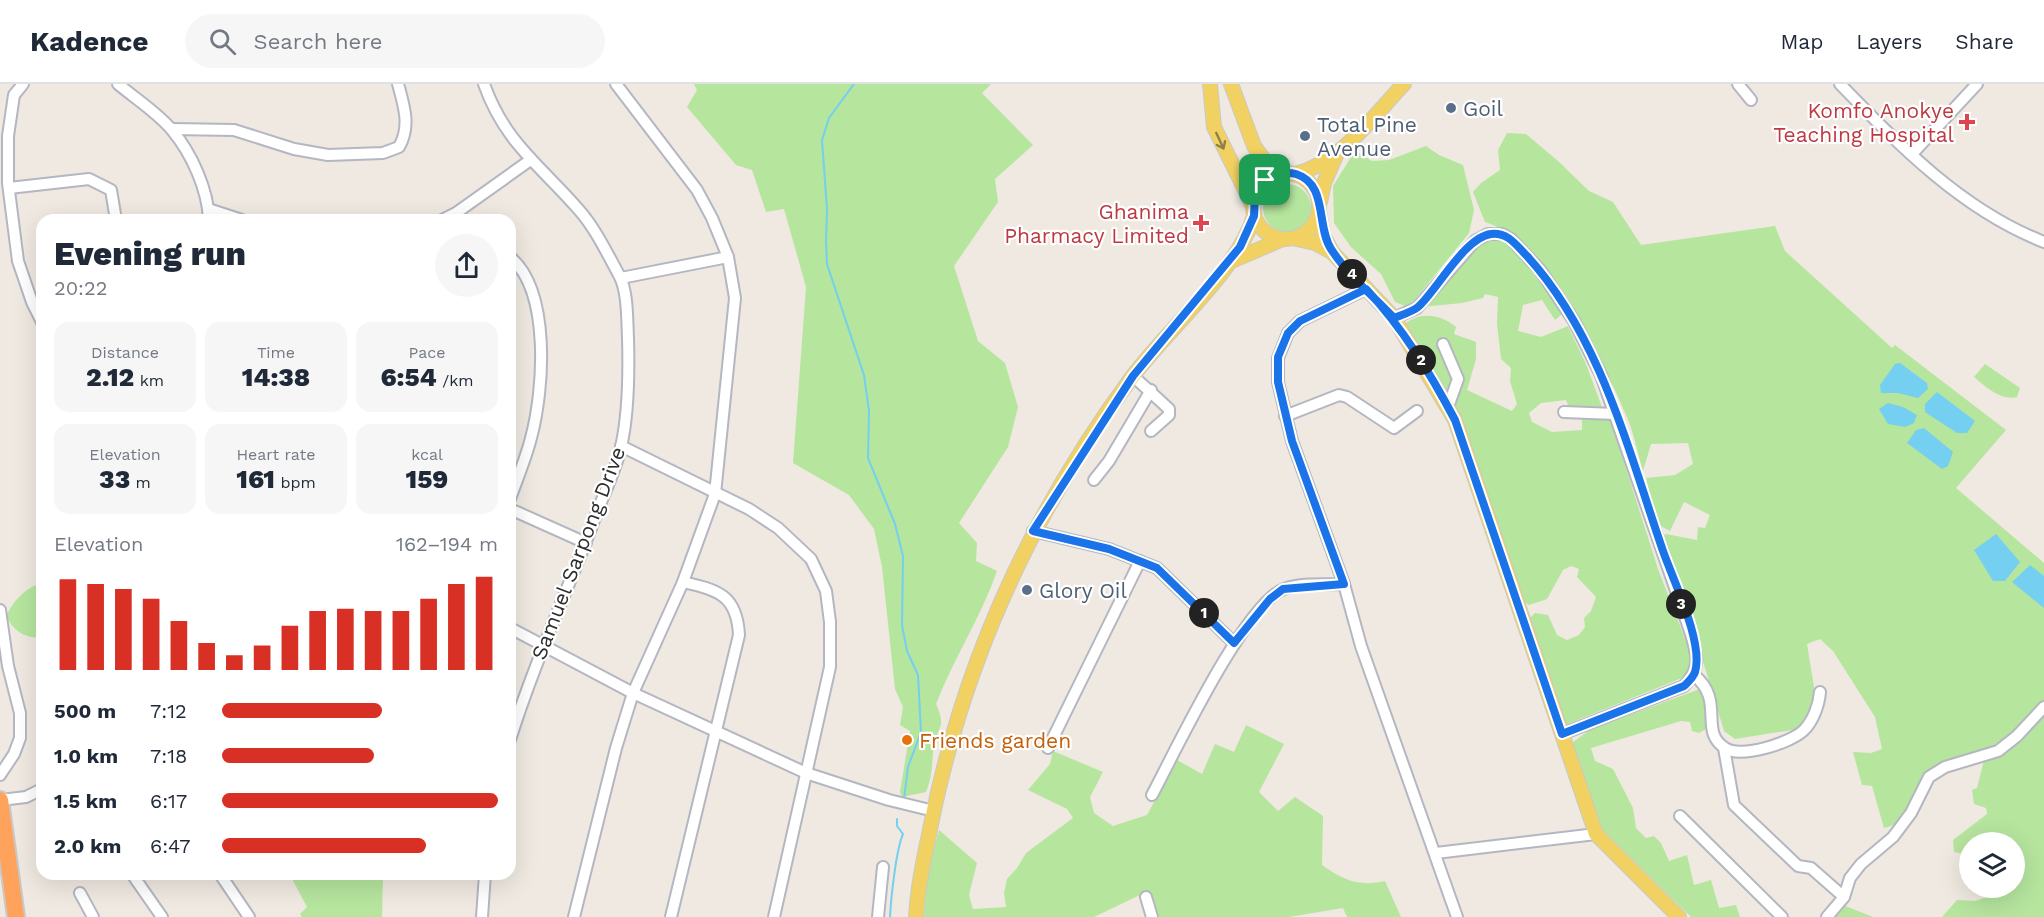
<!DOCTYPE html>
<meta charset="utf-8">
<style>
body{margin:0;font-family:"Work Sans",sans-serif;background:#f6f6f7;color:#1f2937;height:100vh;display:flex;flex-direction:column;font-size:22px;white-space:nowrap}
*{box-sizing:border-box;margin:0}
p{font-size:20px;color:#747a83}
.icon{flex:none;width:33px;height:33px;fill:none;stroke:currentColor;stroke-width:2;stroke-linecap:round;stroke-linejoin:round}
.map{position:relative;flex:1;overflow:hidden}
.sheet{position:absolute;left:36px;top:130px;width:480px;height:666px;display:flex;flex-direction:column;background:#fff;border-radius:18px;box-shadow:0 6px 24px #0002}
.sheet>*{flex:none}
.fabs{position:absolute;left:1959px;top:748px;display:grid;gap:12px}
.fabs a{display:grid;place-items:center;width:66px;height:66px;border-radius:50%;background:#fff;box-shadow:0 6px 24px #0002;font-size:30px}
.pin{position:absolute;display:grid;place-items:center;width:51px;height:51px;color:#fff;margin:-26px;border-radius:12px;box-shadow:0 3px 9px #0006}
.km{position:absolute;width:30px;height:30px;margin:-15px;border-radius:50%;background:#222;color:#fff;font-size:16px;line-height:30px;text-align:center}
.round{display:grid;place-items:center;flex:none;width:63px;height:63px;border-radius:32px;background:#f6f6f7}
.summary{display:flex;align-items:center;justify-content:space-between;height:102px;padding:0 18px}
h1{font-size:33px;font-weight:800;line-height:45px}
.figures{display:grid;grid-template-columns:repeat(3,1fr);gap:9px;height:102px;padding:6px 18px}
.figures div{display:grid;align-content:center;border-radius:15px;background:#f6f6f7;text-align:center}
.figures b{font-size:26px;font-weight:800}
.figures small{font-size:16px;font-weight:400}
.figures p{font-size:16px}
.chart{height:168px;padding:12px 18px}
.chart p{display:flex;justify-content:space-between}
.chart svg{width:100%;height:108px;margin-top:6px;stroke:#d93025;stroke-width:6}
ul{padding:0 18px;list-style:none;font-size:20px}
li{display:grid;grid-template-columns:96px 72px 1fr;align-items:center;height:45px}
li i{height:15px;border-radius:8px;background:#d93025}
header{display:flex;align-items:center;gap:36px;box-sizing:border-box;height:84px;padding:0 30px;background:#fff;border-bottom:2px solid #e0e1e3}
header strong{font-size:28px}
nav{display:flex;gap:33px;margin-inline-start:auto;font-size:21px}
.search{width:420px;height:54px;background:#f6f6f7;display:flex;align-items:center;gap:15px;box-sizing:border-box;padding:0 21px;border-radius:33px;color:#747a83;font-size:22px}
.map>svg:first-child{display:block}
.green{fill:#b6e59e}
.water{fill:#75cff0}
.lines{fill:none;stroke-linecap:round;stroke-linejoin:round}
.stream{stroke:#75cff0;stroke-width:2}
.minor-casing{stroke:#b4b7c1;stroke-width:14}
.major-casing{stroke:#c9c9c9;stroke-width:16}
.highway-casing{stroke:#c9c9c9;stroke-width:20}
.minor{stroke:#fff;stroke-width:10}
.major{stroke:#f2d163;stroke-width:14}
.highway{stroke:#ffa35c;stroke-width:16}
.oneway{stroke:#908048}
.route-casing{stroke:#fff;stroke-width:12}
.route{stroke:#1a73e8;stroke-width:8}
.service-dot{fill:#5c6f8a;stroke:#fff;stroke-width:2}
.health-dot{fill:#e0444e;stroke:#fff;stroke-width:2}
.food-dot{fill:#e8710a;stroke:#fff;stroke-width:2}
.labels{text-anchor:middle;dominant-baseline:central;stroke-width:4.5;stroke-linejoin:round;paint-order:stroke}
.service-label{font-size:21px;fill:#4e5e75;stroke:#fff;text-anchor:start}
.health-label{font-size:21px;fill:#be3a42;stroke:#fff;text-anchor:end}
.street-label{font-size:21px;fill:#2e2e2e;stroke:#fff}
.food-label{font-size:21px;fill:#c56008;stroke:#fff;text-anchor:start}
</style>
<header>
<strong>Kadence</strong>
<div class="search"><svg class="icon" aria-label="search" viewBox="0 0 24 24"><circle cx="10" cy="10" r="6"/><path d="M15 15l6 6"/></svg>Search here</div>
<nav><a>Map</a><a>Layers</a><a>Share</a></nav>
</header>
<div class="map">
<svg width="2044" height="833" viewBox="0 0 2044 833">
<rect width="100%" height="100%" fill="#efe9e1"/>
<!-- green -->
<g class="green">
<path d="M694,0h297l-9,9 51,52 -38,34 3,23 -44,64 24,75 27,22 13,44 -10,40 -49,76 18,20 -1,18 21,10c-16,46 -43,87 -61,133 10,23 3,20 -2,41 -3,18 0,27 -8,47l-24,5 -2,-5 10,-61 -10,-6 3,-18 -8,-18 -13,-122 -8,-38 -25,-34 -56,-32 13,-176 -22,-78 -18,3 -14,-42 -16,-5 -49,-58 10,-17z"/>
<path d="M1507,49l19,1 32,27 31,30 24,11 28,43 134,-19 10,25 107,97 3,-3 111,85 -50,58 88,75v137c-17,20 -34,40 -58,52 -15,8 -44,10 -57,20 -15,12 -21,53 -45,56l-12,-42 -10,-1 -9,-33 18,1 11,-4 -7,-32 -42,-66 -13,-12 -13,5 9,55 -18,30 -63,10 -11,-8 -44,-146 -19,-48 5,-3 31,6 1,-13 7,1 5,-13 -26,-13 -14,29 -13,-7 -11,-46 29,-3 18,-11 -5,-21 -37,1 -8,27c-5,-16 -8,-33 -14,-49 -22,-54 -86,-184 -144,-200l-12,-30 8,-9 19,-13 -2,-20z"/>
<path d="M1426,62l13,9 24,10 11,45 -5,23 -56,69 -8,4 -10,-4 -14,-28 -30,-27 -17,-24 -1,-37 22,-35 17,10 17,-1z"/>
<circle cx="1287" cy="124" r="24"/>
<path d="M1496,153c25,13 49,54 66,77l-7,6 -13,-20 -19,5 -5,26 23,6 27,-11 18,38 17,46h-33l-4,-10 -25,3 -12,10 3,9 20,10 30,-2v-13l28,1 48,151 33,85v14l-4,8 -122,49 -38,-104 8,-8 13,2 9,20 10,5 12,-5 6,-8 -1,-9 7,-7 5,-14 -19,-20 2,-8 -8,-3 -8,4 -16,29 -18,6 -4,-3 -78,-205 -43,-72c15,-14 37,-11 52,2l-2,7 22,8v17l-9,31 45,21 5,-7 -7,-23 1,-13 -10,-9 -4,-35 1,-27 -13,-3 -2,4 -21,5 -41,4 56,-65z"/>
<path d="M1985,280l35,24 -3,9c-16,4 -31,-10 -43,-20z"/>
<path d="M42,499v55c-17,0 -28,-6 -36,-22 7,-15 20,-29 36,-33z"/>
<path d="M1700,605l7,18 1,21 -9,5 -7,-2 -2,-9 -9,-1 -90,27 4,13 18,8 20,39 3,20 10,10 8,-2 7,7 8,18 18,-6 7,30 17,-5 8,28 17,-3 4,12h-49l-91,-90 -28,-84 19,-14z"/>
<path d="M2044,629v204h-102l15,-17 19,1 10,-4 -1,-9h29v-45h-44l-1,12 -15,-3 -1,-12 34,-26 -1,-6 -12,-4 -2,-14 5,-2 7,-28z"/>
<path d="M1246,641l38,19 -25,48 19,19 17,-14 28,19 -1,49c21,15 37,22 63,16l16,36h-54l-4,-9 -54,9h-140l-7,-23 -48,23h-170l4,-51 11,-36 38,33 -8,32 4,14 33,-2 -2,-14 3,-14 10,-11 9,-15 47,-35 -6,-9 -39,-19 22,-26 3,-13 50,21 -13,25 4,16 19,13 34,-11 30,-55 25,14 13,-30 19,8z"/>
<path d="M290,791h93l-1,42h-80l-2,-3 7,-7z"/>
<path d="M1843,821l30,12h-40z"/>
</g>
<!-- water -->
<g class="water">
<path d="M1900,279l27,20 1,6 -10,9 -20,-5h-17l-1,-8 15,-21z"/>
<path d="M1937,308l38,29 -8,12h-10l-32,-21v-8z"/>
<path d="M1888,319l15,4 14,8 -3,8 -9,4 -17,-3 -9,-15z"/>
<path d="M1924,344l29,24 -5,14 -6,3 -35,-26 9,-13z"/>
<path d="M1996,450l24,28 -15,19h-12l-19,-31z"/>
<path d="M2030,481l14,11v32l-32,-26z"/>
</g>
<g class="lines">
<!-- stream -->
<g class="stream">
<path d="M854,0l-25,34 -7,22 5,69 -1,32 1,23 37,111 5,36 -1,47 27,66 8,32 -1,69 5,26 11,24 3,57 -13,35 -4,32"/>
<path d="M890,833c1,-19 6,-67 13,-83l-6,-8v-7"/>
</g>
<defs>
<g id="minor">
<path d="M23,0l-9,11 -6,41v47l10,78 14,41 10,20"/>
<path d="M118,0c18,15 40,29 54,46 20,24 36,60 37,90"/>
<path d="M484,0c21,59 56,81 95,126 16,18 28,43 40,65 9,16 8,45 9,63 1,35 1,74 -7,109 -5,23 -17,46 -25,68 -28,75 -62,148 -86,225"/>
<path d="M1738,0l13,16"/>
<path d="M1840,0c60,62 122,126 204,158"/>
<path d="M172,45l62,1 60,19 34,6 55,-2 16,-6c12,-21 5,-41 -1,-63"/>
<path d="M1912,70l65,-70"/>
<path d="M9,104l80,-9 22,11 5,30"/>
<path d="M208,125l34,11"/>
<path d="M442,136l14,-7 73,-52"/>
<path d="M510,173c41,34 34,133 21,181 -5,20 -14,41 -21,61"/>
<path d="M621,194l107,-21"/>
<path d="M1366,205l-66,32 -12,12 -10,25v24l14,59 52,143 17,62 96,271"/>
<path d="M1394,234l23,-10 58,-67 13,-7h14l9,5 29,31 34,51 27,54 89,256c7,23 12,36 -6,55l-122,48"/>
<path d="M1443,260l15,35 -10,28"/>
<path d="M1133,292l36,33v6l-18,16"/>
<path d="M1564,328l51,2"/>
<path d="M1285,332l54,-21 8,2 47,31 23,-17"/>
<path d="M621,362l128,63 29,19 33,31 15,32 4,31v45l-56,250"/>
<path d="M1094,396l15,-19 42,-71"/>
<path d="M510,425l76,34"/>
<path d="M1033,447l76,18 48,19 77,75"/>
<path d="M0,526l8,56 12,47v25l-6,16 -14,21"/>
<path d="M510,544l123,65 173,80 83,27 45,11"/>
<path d="M1694,591c32,26 4,56 31,73 15,11 66,-5 79,-18 9,-9 15,-25 16,-38"/>
<path d="M1048,664l92,-187"/>
<path d="M1724,664l10,57 64,61 13,2 33,29"/>
<path d="M1152,711c22,-41 93,-192 132,-206 18,-7 41,-4 60,-5"/>
<path d="M0,716l26,-3 16,-8"/>
<path d="M1680,732l102,101"/>
<path d="M1436,769l160,-19"/>
<path d="M132,790l30,43"/>
<path d="M220,790l29,43"/>
<path d="M80,809l13,24"/>
<path d="M1146,813l6,20"/>
<path d="M482,833l3,-43"/>
<path d="M574,833l42,-169 17,-55 50,-111 32,-88 20,-196 -7,-41 -16,-39 -15,-28 -81,-106"/>
<path d="M671,833l68,-282c-2,-40 -21,-45 -56,-53"/>
<path d="M878,833l5,-50"/>
<path d="M1827,833l17,-20 6,-19 11,-14 32,-27 18,-24 18,-36 16,-10 53,-16 19,-15 27,-29"/>
</g>
<g id="major">
<path d="M1210,0l4,43 39,79"/>
<path d="M1231,0l23,62 21,29"/>
<circle cx="1286" cy="122" r="33"/>
<path d="M1295,90c46,-11 78,-58 109,-90"/>
<path d="M1320,118l4,-19 13,-30"/>
<path d="M1319,128l4,23 9,17 62,66 61,102 141,414 83,83"/>
<path d="M1293,154l22,5 17,9"/>
<path d="M1234,176l49,-21"/>
<path d="M916,833c2,-37 11,-71 18,-107 34,-158 102,-303 198,-433 35,-47 106,-107 122,-161"/>
</g>
<path id="highway" d="M0,716l16,117"/>
</defs>
<!-- minor casing -->
<use href="#minor" class="minor-casing"/>
<!-- major casing -->
<use href="#major" class="major-casing"/>
<!-- highway casing -->
<use href="#highway" class="highway-casing"/>
<!-- minor -->
<use href="#minor" class="minor"/>
<!-- major -->
<use href="#major" class="major"/>
<!-- highway -->
<use href="#highway" class="highway"/>
</g>
<!-- one-way arrows -->
<defs><path id="oneway-shaft" d="M-6 0H5M1.5-3L5.5 0L1.5 3" fill="none" stroke-width="1.6" stroke-linecap="round" stroke-linejoin="round" transform="scale(1.5)"/></defs>
<use class="oneway" href="#oneway-shaft" transform="translate(1220 57) rotate(65)"/>
<g class="lines">
<defs>
<path id="route" d="M1265,96l-10,14 -1,22 -14,31 -107,129 -100,155 76,18 48,19 77,75 36,-44 13,-10 61,-5 -52,-143 -14,-59v-25l10,-24 12,-12 66,-32c37,39 64,84 89,131l107,314 122,-48c4,-4 9,-8 11,-14 9,-29 -22,-92 -32,-121 -35,-101 -62,-214 -136,-295 -11,-11 -19,-24 -36,-22 -26,3 -54,56 -73,73 -6,5 -17,8 -24,11 -21,-22 -47,-44 -63,-69 -15,-23 -3,-65 -35,-75 -11,-3 -21,0 -31,6"/>
</defs>
<!-- route casing -->
<use href="#route" class="route-casing"/>
<!-- route -->
<use href="#route" class="route"/>
</g>
<!-- markers -->
<g class="service-dot">
<circle cx="1451" cy="24" r="6"/>
<circle cx="1305" cy="52" r="6"/>
<circle cx="1027" cy="506" r="6"/>
</g>
<g class="health-dot">
<path d="M1964 29h6v6h6v6h-6v6h-6v-6h-6v-6h6z"/>
<path d="M1198 130h6v6h6v6h-6v6h-6v-6h-6v-6h6z"/>
</g>
<circle class="food-dot" cx="907" cy="656" r="6"/>
<g class="labels">
<!-- service labels -->
<g class="service-label">
<text x="1463" y="24">Goil</text>
<text x="1317" y="40">Total Pine<tspan x="1317" dy="24">Avenue</tspan></text>
<text x="1039" y="506">Glory Oil</text>
</g>
<!-- health labels -->
<g class="health-label">
<text x="1954" y="26">Komfo Anokye<tspan x="1954" dy="24">Teaching Hospital</tspan></text>
<text x="1189" y="127">Ghanima<tspan x="1189" dy="24">Pharmacy Limited</tspan></text>
</g>
<!-- street labels -->
<g class="street-label">
<text transform="translate(578 469) rotate(-69)">Samuel Sarpong Drive</text>
</g>
<!-- food labels -->
<g class="food-label">
<text x="919" y="656">Friends garden</text>
</g>
</g>
</svg>
<div class="fabs">
<a><svg class="icon" aria-label="layers" viewBox="0 0 24 24"><path d="M12 4l9 5-9 5-9-5zM3 14l9 5 9-5"/></svg></a>
</div>
<div class="pin" style="left:1265px;top:96px;background:#1e9e55"><svg class="icon" aria-label="arrive" viewBox="0 0 24 24"><path d="M6 21V4h12l-3 4 3 4H6"/></svg></div>
<b class="km" style="left:1204px;top:529px">1</b>
<b class="km" style="left:1421px;top:276px">2</b>
<b class="km" style="left:1681px;top:520px">3</b>
<b class="km" style="left:1352px;top:190px">4</b>
<section class="sheet">
<div class="summary"><div><h1>Evening run</h1><p>20:22</p></div><a class="round"><svg class="icon" aria-label="share" viewBox="0 0 24 24"><path d="M12 15V3M7 8l5-5 5 5M5 13v7h14v-7"/></svg></a></div>
<div class="figures">
<div><p>Distance</p><b>2.12<small> km</small></b></div>
<div><p>Time</p><b>14:38</b></div>
<div><p>Pace</p><b>6:54<small> /km</small></b></div>
</div>
<div class="figures">
<div><p>Elevation</p><b>33<small> m</small></b></div>
<div><p>Heart rate</p><b>161<small> bpm</small></b></div>
<div><p>kcal</p><b>159</b></div>
</div>
<div class="chart"><p><span>Elevation</span>162–194 m</p>
<svg viewBox="0 0 160 44" preserveAspectRatio="none"><path d="M5 44V7M15 44V9M25 44V11M35 44V15M45 44V24M55 44V33M65 44V38M75 44V34M85 44V26M95 44V20M105 44V19M115 44V20M125 44V20M135 44V15M145 44V9M155 44V6"/></svg>
</div>
<ul>
<li><b>500 m</b>7:12<i style="width:58%"></i></li>
<li><b>1.0 km</b>7:18<i style="width:55%"></i></li>
<li><b>1.5 km</b>6:17<i style="width:100%"></i></li>
<li><b>2.0 km</b>6:47<i style="width:74%"></i></li>
</ul>
</section>
</div>
